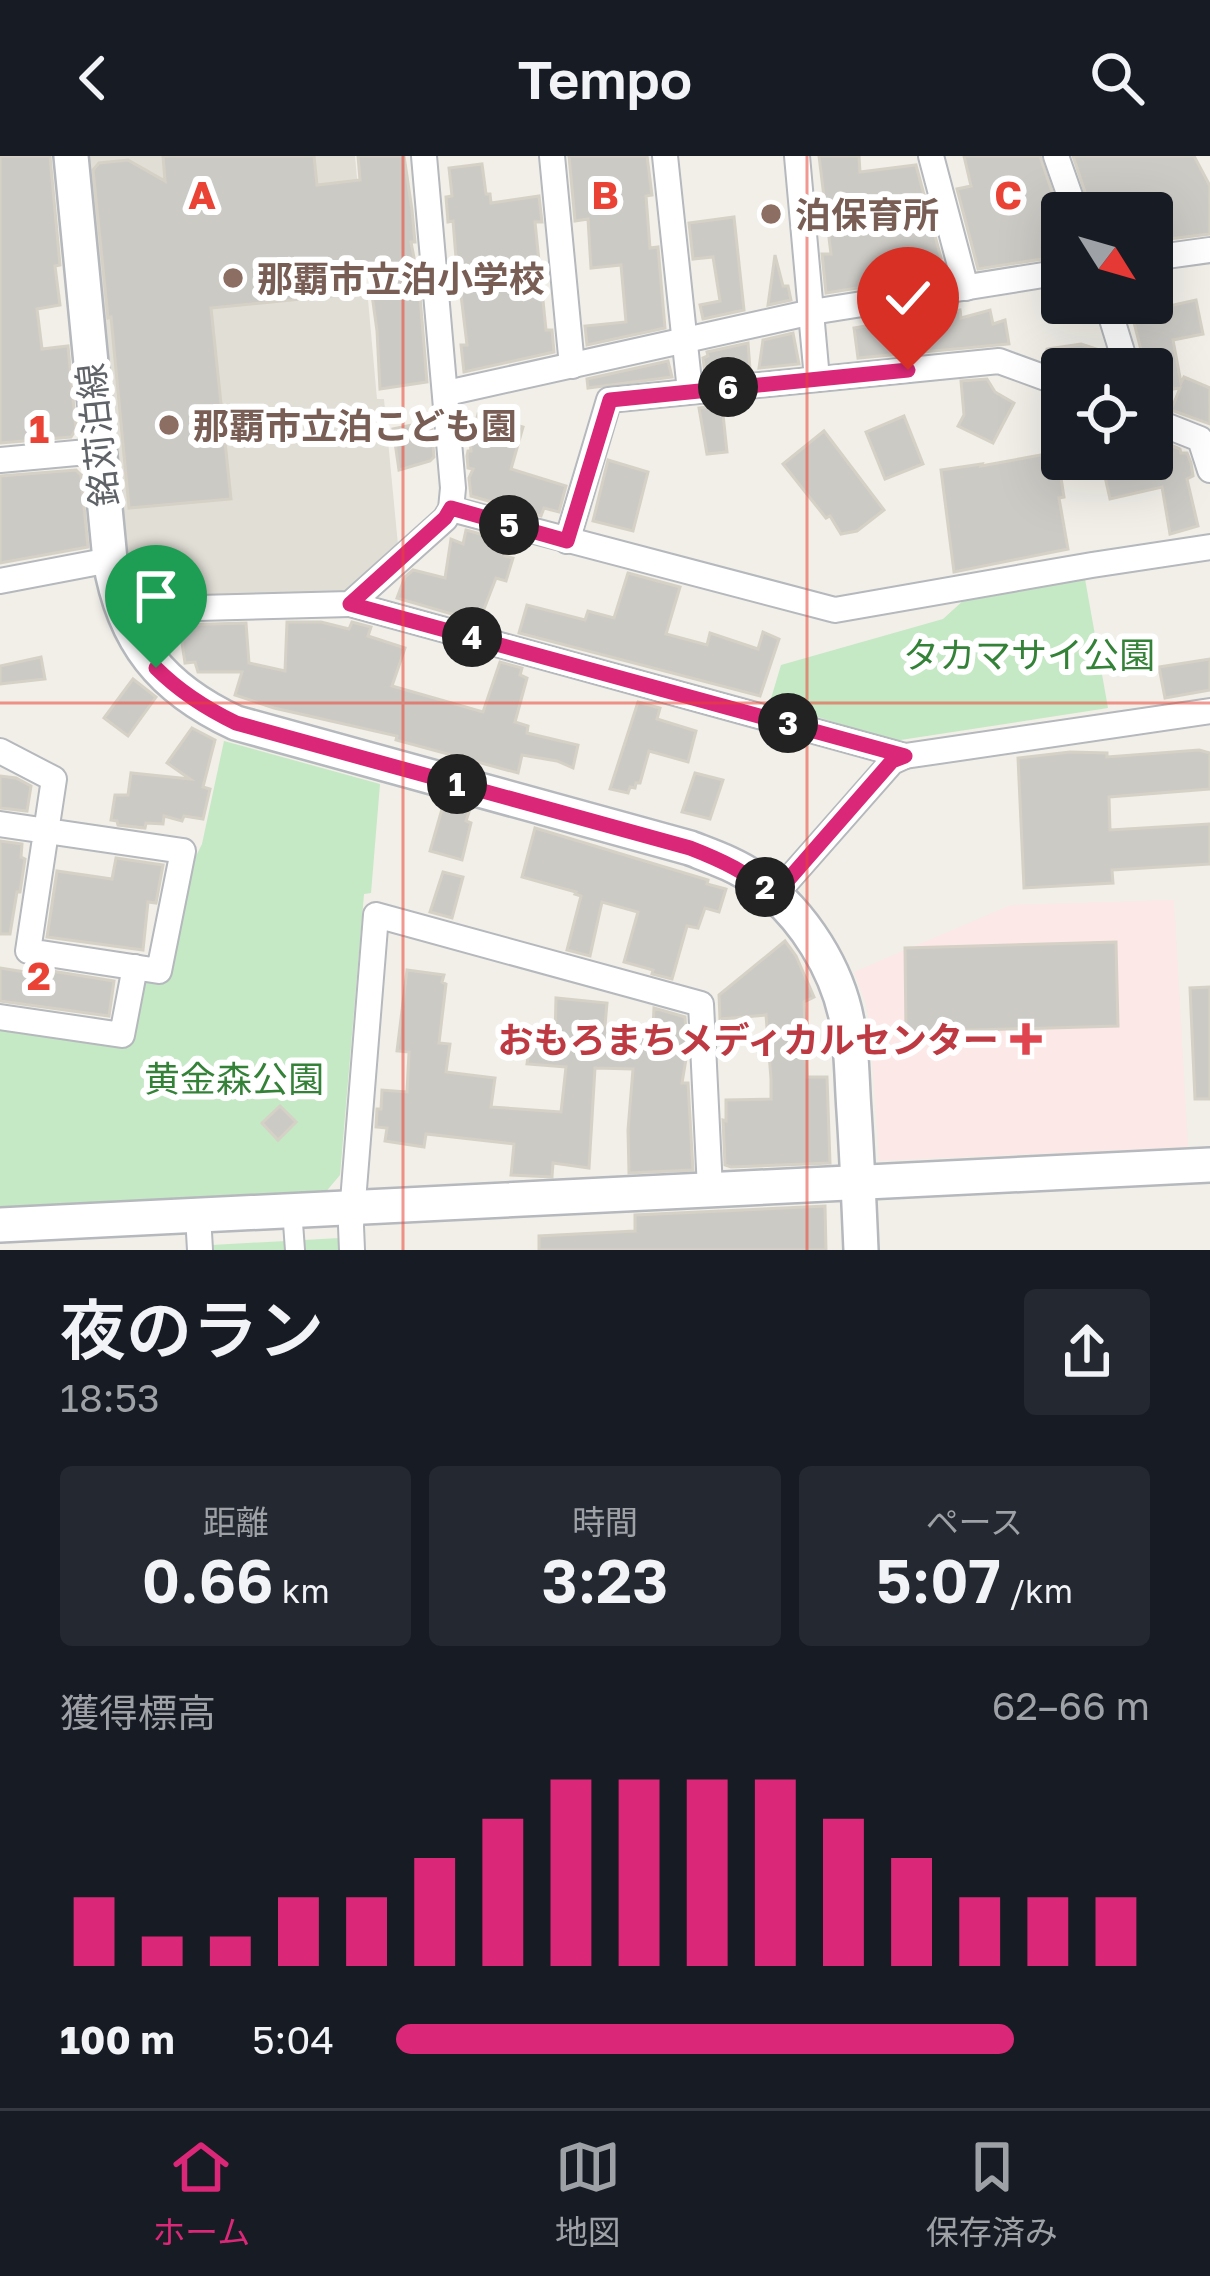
<!DOCTYPE html>
<html lang="ja">
<meta charset="utf-8">
<style>
body{margin:0;font-family:"Golos Text","Noto Sans JP",sans-serif;background:#242831;color:#f1f3f6;height:100vh;display:flex;flex-direction:column;font-size:45px;white-space:nowrap}
*{box-sizing:border-box;margin:0}
p{font-size:39px;color:#9ea1a6}
.icon{flex:none;width:66px;height:66px;fill:none;stroke:currentColor;stroke-width:2;stroke-linecap:round;stroke-linejoin:round}
.map{position:relative;height:1094px;overflow:hidden}
.drawer{display:flex;flex-direction:column;background:#171b24;flex:1}
.drawer>*{flex:none}
.needle{width:78px;rotate:127deg}
.buttons{position:absolute;left:1041px;top:36px;display:grid;gap:24px}
.buttons a{display:grid;place-items:center;width:132px;height:132px;border-radius:12px;background:#171b24;box-shadow:0 12px 48px #0002;font-size:60px}
.pin{position:absolute;display:grid;place-items:center;width:102px;height:102px;color:#fff;margin:-123px -51px;border-radius:50% 50% 50% 0;rotate:-45deg;box-shadow:0 0 12px #0007}
.pin .icon{rotate:45deg}
.km{position:absolute;width:60px;height:60px;margin:-30px;border-radius:50%;background:#222;color:#fff;font-size:33px;line-height:60px;text-align:center}
.round{display:grid;place-items:center;flex:none;width:126px;height:126px;border-radius:12px;background:#242831}
.headline{display:flex;align-items:center;justify-content:space-between;height:204px;padding:0 60px}
h1{font-size:66px;font-weight:600;line-height:90px}
.metrics{display:grid;grid-template-columns:repeat(3,1fr);gap:18px;height:204px;padding:12px 60px}
.metrics div{display:grid;align-content:center;border-radius:12px;background:#242831;text-align:center}
.metrics b{font-size:60px;font-weight:600}
.metrics small{font-size:33px;font-weight:400}
.metrics p{font-size:33px}
.chart{height:336px;padding:24px 60px}
.chart p{display:flex;justify-content:space-between}
.chart svg{width:100%;height:216px;margin-top:12px;stroke:#db2777;stroke-width:6}
ul{padding:0 60px;list-style:none;font-size:39px}
li{display:grid;grid-template-columns:192px 144px 1fr;align-items:center;height:90px}
li i{height:30px;border-radius:15px;background:#db2777}
header{display:flex;justify-content:space-between;align-items:center;height:156px;padding:0 60px;background:#171b24;font-size:54px;font-weight:600}
.dock{display:flex;justify-content:space-around;align-items:center;height:168px;border-top:3px solid #363941;background:#171b24;font-size:33px;color:#9ea1a6}
.dock a{display:grid;justify-items:center;gap:6px}
.dock .active{color:#db2777}
.map>svg:first-child{display:block}
.education{fill:#e1ded6}
.medical{fill:#fce8e6}
.green{fill:#c5e8c5}
.building{fill:#cccac5;stroke:#d6d1c6;stroke-width:3}
.lines{fill:none;stroke-linecap:round;stroke-linejoin:round}
.pedestrian-casing{stroke:#b5b8bc;stroke-width:22}
.minor-casing{stroke:#b5b8bc;stroke-width:28}
.tertiary-casing{stroke:#b5b8bc;stroke-width:38}
.pedestrian{stroke:#fff;stroke-width:18}
.minor{stroke:#fff;stroke-width:24}
.tertiary{stroke:#fff;stroke-width:33}
.route-casing{stroke:#fff;stroke-width:24}
.route{stroke:#db2777;stroke-width:15}
.grid{fill:none;stroke:#ea4335;stroke-width:3;stroke-opacity:0.55}
.education-dot{fill:#8d6e63;stroke:#fff;stroke-width:4.5}
.health-dot{fill:#e0444e;stroke:#fff;stroke-width:4.5}
.labels{text-anchor:middle;dominant-baseline:central;stroke-width:12;stroke-linejoin:round;paint-order:stroke}
.education-label{font-size:36px;font-weight:bold;fill:#785e54;stroke:#fff;text-anchor:start}
.street-label{font-size:36px;fill:#5f6368;stroke:#fff}
.park-label{font-size:36px;fill:#348238;stroke:#fff}
.health-label{font-size:36px;font-weight:bold;fill:#be3a42;stroke:#fff;text-anchor:end}
.grid-label{font-size:39px;text-anchor:middle;font-weight:bold;fill:#ea4335;stroke:#fff;stroke-width:12;stroke-linejoin:round;paint-order:stroke}
</style>
<header><svg class="icon" aria-label="back" viewBox="0 0 24 24"><path d="M15 5l-7 7 7 7"/></svg>Tempo<svg class="icon" aria-label="search" viewBox="0 0 24 24"><circle cx="10" cy="10" r="6"/><path d="M15 15l6 6"/></svg></header>
<div class="map">
<svg width="1210" height="1094" viewBox="0 0 1210 1094">
<rect width="100%" height="100%" fill="#f1efe8"/>
<!-- education -->
<path class="education" d="M89,0h266l22,243h7l14,146 -48,46 -11,3 -196,3 -8,-5 -10,-48z"/>
<!-- medical -->
<path class="medical" d="M1174,744l14,247 -309,14 -9,-133 -4,-24 -12,-32 157,-67z"/>
<!-- green -->
<g class="green">
<path d="M1085,423l23,129 -214,33 -124,-39 11,-37 162,-46 22,-20z"/>
<path d="M224,585l156,43 -9,109 -7,1 -24,281 -16,19 -324,16v-185l127,17 13,-65 27,3 29,-124 6,-12z"/>
<path d="M340,1082l1,12h-129v-5z"/>
</g>
<!-- building -->
<g class="building">
<path d="M0,0h50l10,109 -5,1 5,39 -23,4 5,40 26,-3 8,83 -5,8 -71,6z"/>
<path d="M163,0h151l3,29 43,-5 -2,-24h46l8,54 3,32h-4l8,42 8,98 -47,7 -3,-58 -8,-58 -39,4 2,19 -121,12 20,191 -102,9 -18,-191 -3,1 -15,-148 6,-7 29,-3 37,21z"/>
<path d="M569,0h78l5,39 -6,1 4,52 8,-1 7,81 -78,17 -2,-19 41,-4 -5,-57 -30,3 -3,-49 -13,2z"/>
<path d="M819,0h40l1,16 56,-7 25,93 -10,2 2,16 -107,17 -4,-39h9z"/>
<path d="M964,0h76l22,65v35l-84,13 -21,-80 14,-3z"/>
<path d="M1073,0h121l16,30v48l-58,7v-28h-60z"/>
<path d="M482,8l4,30h4l1,9 48,-7 3,26h-7l11,108h6l2,22 -90,20 -3,-27h6l-6,-50h-2l-6,-74 -5,1 -2,-25 6,-1 -3,-28z"/>
<path d="M734,61l10,93 -41,9 -3,-14 20,-4 -7,-44 -20,2 -4,-36z"/>
<path d="M775,99l8,31h5l3,14 -23,5z"/>
<path d="M1196,144l7,34 -30,6 8,43 3,-6 26,11v36l-39,-14 9,-22 -7,1 -14,-38 -11,3 -7,-4 -12,-47h30l1,5z"/>
<path d="M960,154l1,8 29,-8 3,14 12,-4 4,24 -151,14 -4,-30z"/>
<path d="M793,177l6,31 -40,4 4,-28z"/>
<path d="M748,187l2,26 -45,5 -2,-16 5,-2 -1,-4z"/>
<path d="M1081,188l24,8 1,5 -4,12h-33l-25,-9 3,-11z"/>
<path d="M668,205l4,16 -84,11 -1,-9z"/>
<path d="M987,223l8,13 19,11 -21,40 -35,-17 6,-11 -3,-34z"/>
<path d="M722,249l5,47 -20,2 -8,-46z"/>
<path d="M478,258l45,13 -12,42 55,17 -7,26 -15,-4 -3,8 -70,-20 -2,-18 4,-9 -5,-1 -1,-12 1,-5h3l-1,-9z"/>
<path d="M904,260l19,48 -38,15 -19,-47z"/>
<path d="M431,265l3,36 -4,4 -31,9 -6,-41z"/>
<path d="M824,275l60,79 -27,21 -16,3 -11,-18 -4,2 -43,-54z"/>
<path d="M1173,290l7,3 1,4h6l4,10 2,13 -6,3 11,47 -28,8 -8,-47 -52,12 -9,-40h51v-7z"/>
<path d="M1057,296l7,45 -5,1 9,51 -114,23 -13,-102 41,-6 -1,2z"/>
<path d="M608,304l40,12 -15,59 -40,-10z"/>
<path d="M76,314l5,5 7,72 -88,16v-87z"/>
<path d="M466,374l29,8 -1,4 13,5 -2,9 8,2 -7,23 -10,-3 -17,44 -82,-24 8,-21 8,-7 32,8 6,-39 12,5z"/>
<path d="M628,417l52,14 -14,47 41,11 3,-12 48,16 5,-17 16,7 -19,57 -241,-63 8,-28 58,15 3,-9 26,7z"/>
<path d="M287,466h34l28,7 3,-7 19,5 -3,9 37,12 -13,38 91,26 17,-50 22,6 -2,7 7,3 -12,44 13,4 -1,7 51,12 -5,23 -16,-7 -35,-6 -4,18 -122,-33 1,-4 -123,-28 -39,-13 7,-23h-44l-3,-10 -10,1 -4,-27 -6,-2v-9l71,-2 3,40 36,8z"/>
<path d="M41,501l4,22 -45,5v-18z"/>
<path d="M1210,503v31l-45,8 -6,-31z"/>
<path d="M133,523l23,18 -28,39 -24,-18z"/>
<path d="M638,546l22,6 -3,11 39,12 -8,31 -39,-11 -9,32h-4l-1,5 -5,-1 -2,6 -18,-4z"/>
<path d="M192,572l23,12 -12,47 7,2 -7,30 -19,-3 -2,5 -18,-5 -1,8 -17,-1 -1,5 -27,-3 -1,-4 -6,-1 4,-25h13l3,-22 59,6 -23,-16z"/>
<path d="M1199,594l11,3v36l-101,8 1,33 100,-6v40l-98,6 1,13 -89,5 -6,-130 52,-6 37,1v4z"/>
<path d="M695,617l28,7 -13,39 -28,-7z"/>
<path d="M0,620l16,2 15,8 -4,25 -27,-3z"/>
<path d="M444,646l26,7 -4,12 5,2 -9,37 -32,-9z"/>
<path d="M535,672l173,52 -1,4 19,5 -7,23 -14,-4 -7,20 -11,-2 -15,53 -20,-5 1,-4 -29,-8 14,-50 -36,-10 -12,54 -23,-6 14,-54 -6,-2 1,-2 -54,-15z"/>
<path d="M0,685l22,3 -1,13 4,2 -5,33h-3l-7,42h-10z"/>
<path d="M116,702l47,7 -7,38 -8,-1 -5,48 -96,-13 10,-66 55,8z"/>
<path d="M443,716l20,5 -11,41 -22,-6z"/>
<path d="M785,785l11,15 18,41 -10,5 3,75h20l3,86 -99,4 -6,-2 -2,-45 3,1v-21l45,-1v-20l-5,-64 -46,4 -1,-24z"/>
<path d="M1116,786l2,84 -212,6 -1,-84z"/>
<path d="M0,812l38,6 1,-5 75,12 -5,35 -109,-15z"/>
<path d="M407,814l37,5 -2,7 4,2 -7,59 11,1 -4,28 49,6 -4,29 70,5 5,-45 -39,-3 5,-34 23,7 1,-39 51,5 -2,23 48,2 1,-20 31,9 2,36 -5,30h6l5,87 -64,3 -1,-43 5,-61 -38,-1 -6,100 -36,-5 -1,14 -41,-2 3,-31 -88,-10 -2,13 -39,-6 2,-13 -11,-1 1,-18h4l1,-19 25,2 2,-40 -12,-1z"/>
<path d="M1210,831v112h-15l-5,-111z"/>
<path d="M280,950l16,16 -18,18 -16,-17z"/>
<path d="M825,1050l1,44h-287v-14l96,-5v-16z"/>
</g>
<g class="lines">
<defs>
<path id="pedestrian" d="M293,1067l2,27"/>
<g id="minor">
<path d="M552,0l20,210"/>
<path d="M665,0l25,235"/>
<path d="M797,0l20,223"/>
<path d="M931,0l35,132"/>
<path d="M1056,0l20,57"/>
<path d="M1152,102l58,-8"/>
<path d="M1107,147l16,52"/>
<path d="M447,237l365,-81 250,-40"/>
<path d="M1152,264l48,19 10,31"/>
<path d="M0,304l98,-9"/>
<path d="M451,353l384,101 257,-45 118,-18"/>
<path d="M567,385l42,-141 390,-39 63,23"/>
<path d="M0,425l110,-21"/>
<path d="M350,448l555,152"/>
<path d="M121,454l229,-6 95,-85 6,-10 2,-21 -29,-332"/>
<path d="M0,595l54,28 -26,172 131,20 24,-120 -183,-27"/>
<path d="M774,740l118,-134 13,-6 305,-45"/>
<path d="M0,861l122,18 13,-68"/>
<path d="M198,1059l2,35"/>
<path d="M352,1094l-1,-24 25,-311 325,89 9,185"/>
</g>
<g id="tertiary">
<path d="M71,0l39,404c13,81 52,129 126,163l454,125c23,9 47,17 67,32 46,34 82,90 91,147 4,27 4,56 6,84 3,46 5,92 7,139"/>
<path d="M0,1069l1210,-60"/>
</g>
</defs>
<!-- pedestrian casing -->
<use href="#pedestrian" class="pedestrian-casing"/>
<!-- minor casing -->
<use href="#minor" class="minor-casing"/>
<!-- tertiary casing -->
<use href="#tertiary" class="tertiary-casing"/>
<!-- pedestrian -->
<use href="#pedestrian" class="pedestrian"/>
<!-- minor -->
<use href="#minor" class="minor"/>
<!-- tertiary -->
<use href="#tertiary" class="tertiary"/>
</g>
<g class="lines">
<defs>
<path id="route" d="M156,512c24,24 49,40 80,55l454,125c31,12 59,25 84,48l118,-135 13,-5 -555,-152 95,-86 6,-10 116,33 43,-141 298,-30"/>
</defs>
<!-- route casing -->
<use href="#route" class="route-casing"/>
<!-- route -->
<use href="#route" class="route"/>
</g>
<!-- grid -->
<path class="grid" d="M403,0v1094M807,0v1094M0,547h1210"/>
<!-- markers -->
<g class="education-dot">
<circle cx="771" cy="58" r="12"/>
<circle cx="233" cy="122" r="12"/>
<circle cx="169" cy="269" r="12"/>
</g>
<path class="health-dot" d="M1020 865h12v12h12v12h-12v12h-12v-12h-12v-12h12z"/>
<g class="labels">
<!-- education labels -->
<g class="education-label">
<text x="795" y="58">泊保育所</text>
<text x="257" y="122">那覇市立泊小学校</text>
<text x="193" y="269">那覇市立泊こども園</text>
</g>
<!-- street labels -->
<g class="street-label">
<text transform="translate(97 279) rotate(-96)">銘苅泊線</text>
</g>
<!-- park labels -->
<g class="park-label">
<text x="1029" y="498">タカマサイ公園</text>
<text x="234" y="922">黄金森公園</text>
</g>
<!-- health labels -->
<g class="health-label">
<text x="999" y="883">おもろまちメディカルセンター</text>
</g>
</g>
<g class="grid-label">
<text x="202" y="53">A</text>
<text x="605" y="53">B</text>
<text x="1008" y="53">C</text>
<text x="39" y="287">1</text>
<text x="39" y="834">2</text>
</g>
</svg>
<div class="buttons">
<a><svg class="needle" viewBox="-14 -14 28 28"><path d="M0-13l5 13h-10z" fill="#e53935"/><path d="M0 13l5-13h-10z" fill="#9ea1a6"/></svg></a>
<a><svg class="icon" aria-label="locate" viewBox="0 0 24 24"><circle cx="12" cy="12" r="6"/><path d="M12 2v4M12 18v4M2 12h4M18 12h4"/></svg></a>
</div>
<div class="pin" style="left:156px;top:512px;background:#1e9e55"><svg class="icon" aria-label="arrive" viewBox="0 0 24 24"><path d="M6 21V4h12l-3 4 3 4H6"/></svg></div>
<div class="pin" style="left:908px;top:214px;background:#d93025"><svg class="icon" aria-label="check" viewBox="0 0 24 24"><path d="M5 12l5 5 9-10"/></svg></div>
<b class="km" style="left:457px;top:628px">1</b>
<b class="km" style="left:765px;top:731px">2</b>
<b class="km" style="left:788px;top:567px">3</b>
<b class="km" style="left:472px;top:481px">4</b>
<b class="km" style="left:509px;top:369px">5</b>
<b class="km" style="left:728px;top:231px">6</b>
</div>
<section class="drawer">
<div class="headline"><div><h1>夜のラン</h1><p>18:53</p></div><a class="round"><svg class="icon" aria-label="share" viewBox="0 0 24 24"><path d="M12 15V3M7 8l5-5 5 5M5 13v7h14v-7"/></svg></a></div>
<div class="metrics">
<div><p>距離</p><b>0.66<small> km</small></b></div>
<div><p>時間</p><b>3:23</b></div>
<div><p>ペース</p><b>5:07<small> /km</small></b></div>
</div>
<div class="chart"><p><span>獲得標高</span>62–66 m</p>
<svg viewBox="0 0 160 44" preserveAspectRatio="none"><path d="M5 44V30M15 44V38M25 44V38M35 44V30M45 44V30M55 44V22M65 44V14M75 44V6M85 44V6M95 44V6M105 44V6M115 44V14M125 44V22M135 44V30M145 44V30M155 44V30"/></svg>
</div>
<ul>
<li><b>100 m</b>5:04<i style="width:82%"></i></li>
</ul>
</section>
<nav class="dock">
<a class="active"><svg class="icon" aria-label="home" viewBox="0 0 24 24"><path d="M3 11l9-7 9 7M6 9v11h12V9"/></svg>ホーム</a>
<a><svg class="icon" aria-label="map" viewBox="0 0 24 24"><path d="M3 6l6-2 6 2 6-2v14l-6 2-6-2-6 2zM9 4v14M15 6v14"/></svg>地図</a>
<a><svg class="icon" aria-label="saved" viewBox="0 0 24 24"><path d="M7 4h10v16l-5-4-5 4z"/></svg>保存済み</a>
</nav>
